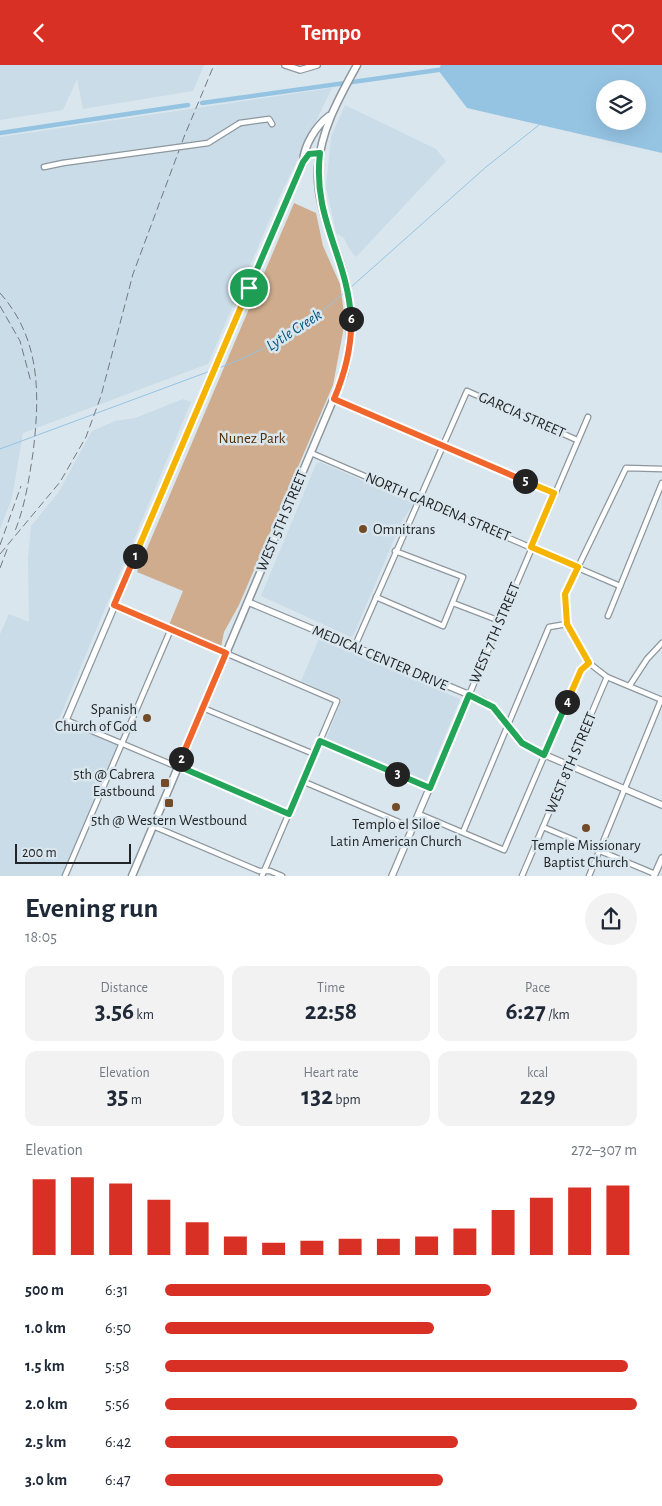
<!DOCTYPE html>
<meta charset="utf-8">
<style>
body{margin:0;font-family:"Alegreya Sans",sans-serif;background:#f2f2f3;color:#1f2937;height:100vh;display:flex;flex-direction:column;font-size:19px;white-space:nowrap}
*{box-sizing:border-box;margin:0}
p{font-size:16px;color:#747a83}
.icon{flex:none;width:28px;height:28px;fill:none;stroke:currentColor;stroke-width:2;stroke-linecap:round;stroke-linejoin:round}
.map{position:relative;height:811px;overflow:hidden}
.side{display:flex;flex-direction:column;background:#fff;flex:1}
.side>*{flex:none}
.fabs{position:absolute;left:596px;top:15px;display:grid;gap:10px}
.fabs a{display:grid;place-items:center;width:50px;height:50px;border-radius:50%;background:#fff;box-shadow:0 5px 20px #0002;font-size:25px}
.scale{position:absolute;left:15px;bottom:12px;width:116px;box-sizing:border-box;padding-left:5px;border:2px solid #212528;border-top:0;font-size:14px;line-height:18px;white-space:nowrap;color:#212528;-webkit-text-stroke:4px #dae6ed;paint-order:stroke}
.pin{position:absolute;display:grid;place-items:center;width:42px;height:42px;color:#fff;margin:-21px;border:2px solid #fff;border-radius:50%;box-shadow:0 1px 5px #0007}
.km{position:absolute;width:25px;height:25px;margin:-12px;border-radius:50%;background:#222;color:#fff;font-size:14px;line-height:25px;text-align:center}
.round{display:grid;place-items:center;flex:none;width:52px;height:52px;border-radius:26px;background:#f2f2f3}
.headline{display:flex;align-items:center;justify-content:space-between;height:85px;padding:0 25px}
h1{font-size:28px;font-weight:600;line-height:38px}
.figures{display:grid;grid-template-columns:repeat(3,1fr);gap:8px;height:85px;padding:5px 25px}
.figures div{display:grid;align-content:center;border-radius:12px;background:#f2f2f3;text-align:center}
.figures b{font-size:25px;font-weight:600}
.figures small{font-size:14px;font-weight:400}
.figures p{font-size:14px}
.chart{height:140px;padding:10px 25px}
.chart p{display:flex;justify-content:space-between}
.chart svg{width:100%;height:90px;margin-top:5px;stroke:#d93025;stroke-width:6}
ul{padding:0 25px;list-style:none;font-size:16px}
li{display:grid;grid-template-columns:80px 60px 1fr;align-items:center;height:38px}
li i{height:12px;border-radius:6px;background:#d93025}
header{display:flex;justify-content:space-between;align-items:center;height:65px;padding:0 25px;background:#d93025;color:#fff;font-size:22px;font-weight:600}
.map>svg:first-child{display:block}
.built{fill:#cadce8}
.green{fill:#cfac8d}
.water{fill:#95c4e3;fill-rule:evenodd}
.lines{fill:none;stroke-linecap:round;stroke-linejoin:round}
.stream{stroke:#95c4e3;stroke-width:1}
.canal{stroke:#95c4e3;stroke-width:4.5}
.street-casing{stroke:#8d979e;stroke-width:7}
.secondary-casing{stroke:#8d979e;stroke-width:8}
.primary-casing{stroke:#8d979e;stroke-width:9}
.street{stroke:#fff;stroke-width:4.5}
.secondary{stroke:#fff;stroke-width:5.5}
.primary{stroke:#fff;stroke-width:6}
.rail{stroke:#72797e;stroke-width:1;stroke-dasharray:8 4;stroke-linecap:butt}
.street-bridge-casing{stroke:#8d979e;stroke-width:7;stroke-linecap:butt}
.street-bridge{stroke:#fff;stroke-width:4.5}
.split-1-casing{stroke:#fff;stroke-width:10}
.split-2-casing{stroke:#fff;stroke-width:10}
.split-3-casing{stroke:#fff;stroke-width:10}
.split-4-casing{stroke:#fff;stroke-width:10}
.split-5-casing{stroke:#fff;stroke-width:10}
.split-6-casing{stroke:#fff;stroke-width:10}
.split-7-casing{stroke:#fff;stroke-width:10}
.split-1{stroke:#f5b400;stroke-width:6}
.split-2{stroke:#f0652b;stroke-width:6}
.split-3{stroke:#22a559;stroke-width:6}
.split-4{stroke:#22a559;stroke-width:6}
.split-5{stroke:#f5b400;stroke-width:6}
.split-6{stroke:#f0652b;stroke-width:6}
.split-7{stroke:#22a559;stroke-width:6}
.poi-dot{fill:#724c29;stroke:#dae6ed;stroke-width:2}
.labels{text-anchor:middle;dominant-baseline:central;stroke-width:5;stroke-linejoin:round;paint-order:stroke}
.street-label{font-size:15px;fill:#212528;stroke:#dae6ed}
.park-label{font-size:15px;fill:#562f03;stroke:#dae6ed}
.poi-label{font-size:15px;fill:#212528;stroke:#dae6ed}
.water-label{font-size:16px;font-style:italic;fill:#00567f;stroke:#dae6ed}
</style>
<header><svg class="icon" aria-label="back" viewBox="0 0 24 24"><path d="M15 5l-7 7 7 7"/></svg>Tempo<svg class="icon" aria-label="heart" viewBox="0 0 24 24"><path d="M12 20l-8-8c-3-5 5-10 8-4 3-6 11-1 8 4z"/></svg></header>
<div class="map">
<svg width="662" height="811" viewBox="0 0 662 811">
<rect width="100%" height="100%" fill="#dae6ed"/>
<!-- built -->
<g class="built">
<path d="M0,0h204l-11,26 -110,18 -6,-30 -14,31 -63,10z"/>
<path d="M332,23l-53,110 -71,166 -185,69 -11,65 -12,31v-392z"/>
<path d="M345,40l91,44 10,12 -90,96 -8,-10 -4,-9 -8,-5 -10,-46 5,-50z"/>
<path d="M183,334l8,3 -132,317 60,25 -57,132h-62v-242l9,-20 20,8 -1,-64 3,-32 27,-33 34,-62 23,-10 20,-3z"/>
<path d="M320,397l94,41 -13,20 -48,113 -2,1 -90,-41 55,-132z"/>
<path d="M319,574l141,60 -34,83 -8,-5 -92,-37 16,-41 -41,-18z"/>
</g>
<!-- green -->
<path class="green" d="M294,138l22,10 7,33 17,38 4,29 -1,19 -10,53 -94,220 -15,27 -3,15 -52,-22 14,-34 -46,-19z"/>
<!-- water -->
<path class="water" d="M441,0h221v88l-195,-45 -29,-38zM605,24h33v32h-33z"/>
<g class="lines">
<!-- stream -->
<g class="stream">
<path d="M350,223l136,-121 53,-42"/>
<path d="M219,303c49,-19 86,-40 126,-76"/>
<path d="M0,384l213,-79"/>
</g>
<!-- canal -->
<g class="canal">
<path d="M202,38l236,-33"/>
<path d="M0,68l188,-28"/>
</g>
<defs>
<g id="street">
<path d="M240,58l29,-4 3,5"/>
<path d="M44,102l19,-4"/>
<path d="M334,335l220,93"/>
<path d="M311,388l309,133"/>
<path d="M662,404l-36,-1 -61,126 2,30 22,39 18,14 55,23"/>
<path d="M376,532l67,29 20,-49 -68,-26"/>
<path d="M453,538l47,18"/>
<path d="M114,540l223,96 -75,175"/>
<path d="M608,551l54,-133"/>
<path d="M354,583c37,-86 76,-171 113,-257l110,49"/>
<path d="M630,620l17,-26 15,-16"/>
<path d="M469,630l119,-278"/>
<path d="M203,643l111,46"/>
<path d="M66,655l223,94"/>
<path d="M319,676l111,47"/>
<path d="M302,716l111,47"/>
<path d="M419,749l85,36 77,-180 8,-7"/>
<path d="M153,761l106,45h11l12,5"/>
<path d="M543,762l112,47"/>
<path d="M463,767l86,-205 18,-3"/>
<path d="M65,811l106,-247"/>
<path d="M522,811l85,-199"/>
<path d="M589,811l72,-176"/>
</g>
<g id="secondary">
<path d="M285,0l15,5 17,-5"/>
<path d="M248,537l236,99c19,13 28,34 47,48l131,56"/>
<path d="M66,655l237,-558 6,-8 11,-1"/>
<path d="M392,811l77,-181"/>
<path d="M654,811l8,-18"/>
</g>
<g id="primary">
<path d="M303,97c1,-17 13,-36 26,-46"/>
<path d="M132,811l212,-502c9,-35 9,-68 -1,-102 -10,-36 -27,-66 -25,-104 3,-39 21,-70 39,-103"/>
</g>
</defs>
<!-- street casing -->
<use href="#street" class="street-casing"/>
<!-- secondary casing -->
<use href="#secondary" class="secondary-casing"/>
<!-- primary casing -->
<use href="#primary" class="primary-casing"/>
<!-- street -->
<use href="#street" class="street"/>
<!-- secondary -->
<use href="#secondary" class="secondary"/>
<!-- primary -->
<use href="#primary" class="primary"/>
<!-- rail -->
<g class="rail">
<path d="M0,228c41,46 40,102 33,160 -4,26 -8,53 -18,78"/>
<path d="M0,241l20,35 11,41"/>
<path d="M0,480l21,-59"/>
<path d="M0,489l60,-72 26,-45 15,-41 32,-122 51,-137 30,-72"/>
<path d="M0,503l8,-21"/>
</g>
<defs>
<path id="street-bridge" d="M63,98l145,-20 32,-20"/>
</defs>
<!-- street-bridge casing -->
<use href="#street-bridge" class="street-bridge-casing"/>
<!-- street-bridge -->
<use href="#street-bridge" class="street-bridge"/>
</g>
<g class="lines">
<defs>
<path id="split-1" d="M135,491l114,-268"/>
<path id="split-2" d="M135,491l-21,49 112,48 -45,106"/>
<path id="split-3" d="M181,694l-3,7 111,48 31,-73 77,33"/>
<path id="split-4" d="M397,709l33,14 39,-93 24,12 29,36 22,12 23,-53"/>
<path id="split-5" d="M525,416l29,12 -23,54 47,20 -13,27 2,30 22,39 -8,7 -14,32"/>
<path id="split-6" d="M351,254c1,28 -6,54 -17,80l191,82"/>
<path id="split-7" d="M249,223l54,-126 6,-8 11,-1c-8,66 28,104 31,166"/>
</defs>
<!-- split-1 casing -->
<use href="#split-1" class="split-1-casing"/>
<!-- split-2 casing -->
<use href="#split-2" class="split-2-casing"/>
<!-- split-3 casing -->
<use href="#split-3" class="split-3-casing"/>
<!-- split-4 casing -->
<use href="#split-4" class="split-4-casing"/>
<!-- split-5 casing -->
<use href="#split-5" class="split-5-casing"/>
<!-- split-6 casing -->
<use href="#split-6" class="split-6-casing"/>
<!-- split-7 casing -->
<use href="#split-7" class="split-7-casing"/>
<!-- split-1 -->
<use href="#split-1" class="split-1"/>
<!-- split-2 -->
<use href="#split-2" class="split-2"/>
<!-- split-3 -->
<use href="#split-3" class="split-3"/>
<!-- split-4 -->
<use href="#split-4" class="split-4"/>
<!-- split-5 -->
<use href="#split-5" class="split-5"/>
<!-- split-6 -->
<use href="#split-6" class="split-6"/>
<!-- split-7 -->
<use href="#split-7" class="split-7"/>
</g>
<!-- markers -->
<g class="poi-dot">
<circle cx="363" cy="464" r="5"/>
<circle cx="147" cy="653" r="5"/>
<rect x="160" y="713" width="10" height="10" rx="2.5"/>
<rect x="164" y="733" width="10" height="10" rx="2.5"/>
<circle cx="396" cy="742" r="5"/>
<circle cx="586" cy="763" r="5"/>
</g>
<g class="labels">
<!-- street labels -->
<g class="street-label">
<text transform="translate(522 350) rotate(24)">GARCIA STREET</text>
<text transform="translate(438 442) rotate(23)">NORTH GARDENA STREET</text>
<text transform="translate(282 456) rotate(-67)">WEST 5TH STREET</text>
<text transform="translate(495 568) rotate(-67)">WEST 7TH STREET</text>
<text transform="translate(380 593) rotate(23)">MEDICAL CENTER DRIVE</text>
<text transform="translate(571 698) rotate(-67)">WEST 8TH STREET</text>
</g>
<!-- park labels -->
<g class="park-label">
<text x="252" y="373">Nunez Park</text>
</g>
<!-- poi labels -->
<g class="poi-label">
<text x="373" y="464" text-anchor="start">Omnitrans</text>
<text x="137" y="644" text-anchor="end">Spanish<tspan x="137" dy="17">Church of God</tspan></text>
<text x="155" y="709" text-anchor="end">5th @ Cabrera<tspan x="155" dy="17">Eastbound</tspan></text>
<text x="169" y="755">5th @ Western Westbound</text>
<text x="396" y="759">Templo el Siloe<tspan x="396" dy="17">Latin American Church</tspan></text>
<text x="586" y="780">Temple Missionary<tspan x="586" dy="17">Baptist Church</tspan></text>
</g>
<!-- water labels -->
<g class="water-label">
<text transform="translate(294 265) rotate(-33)">Lytle Creek</text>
</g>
</g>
</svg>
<div class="fabs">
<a><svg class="icon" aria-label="layers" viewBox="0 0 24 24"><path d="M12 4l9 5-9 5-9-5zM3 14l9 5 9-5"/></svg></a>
</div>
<div class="scale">200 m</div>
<div class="pin" style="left:249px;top:223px;background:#1e9e55"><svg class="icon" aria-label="arrive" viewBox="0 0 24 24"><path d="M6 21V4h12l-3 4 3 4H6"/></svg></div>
<b class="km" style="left:135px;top:491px">1</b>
<b class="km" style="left:181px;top:694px">2</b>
<b class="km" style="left:397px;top:709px">3</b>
<b class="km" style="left:567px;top:637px">4</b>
<b class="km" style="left:525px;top:416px">5</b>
<b class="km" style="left:351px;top:254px">6</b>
</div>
<section class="side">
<div class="headline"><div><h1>Evening run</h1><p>18:05</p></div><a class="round"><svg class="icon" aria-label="share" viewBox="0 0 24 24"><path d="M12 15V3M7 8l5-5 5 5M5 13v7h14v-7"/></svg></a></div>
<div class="figures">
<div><p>Distance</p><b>3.56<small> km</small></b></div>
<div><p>Time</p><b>22:58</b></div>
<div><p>Pace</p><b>6:27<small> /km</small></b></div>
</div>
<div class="figures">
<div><p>Elevation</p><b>35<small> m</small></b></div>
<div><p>Heart rate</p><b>132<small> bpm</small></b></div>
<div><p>kcal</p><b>229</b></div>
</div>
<div class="chart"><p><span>Elevation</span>272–307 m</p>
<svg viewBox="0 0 160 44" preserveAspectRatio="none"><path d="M5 44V7M15 44V6M25 44V9M35 44V17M45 44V28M55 44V35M65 44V38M75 44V37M85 44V36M95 44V36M105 44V35M115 44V31M125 44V22M135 44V16M145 44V11M155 44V10"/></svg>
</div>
<ul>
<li><b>500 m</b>6:31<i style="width:69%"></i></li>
<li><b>1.0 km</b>6:50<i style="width:57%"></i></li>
<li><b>1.5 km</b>5:58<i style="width:98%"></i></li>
<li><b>2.0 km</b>5:56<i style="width:100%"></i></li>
<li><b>2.5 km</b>6:42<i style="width:62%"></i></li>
<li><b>3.0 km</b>6:47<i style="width:59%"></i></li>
</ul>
</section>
